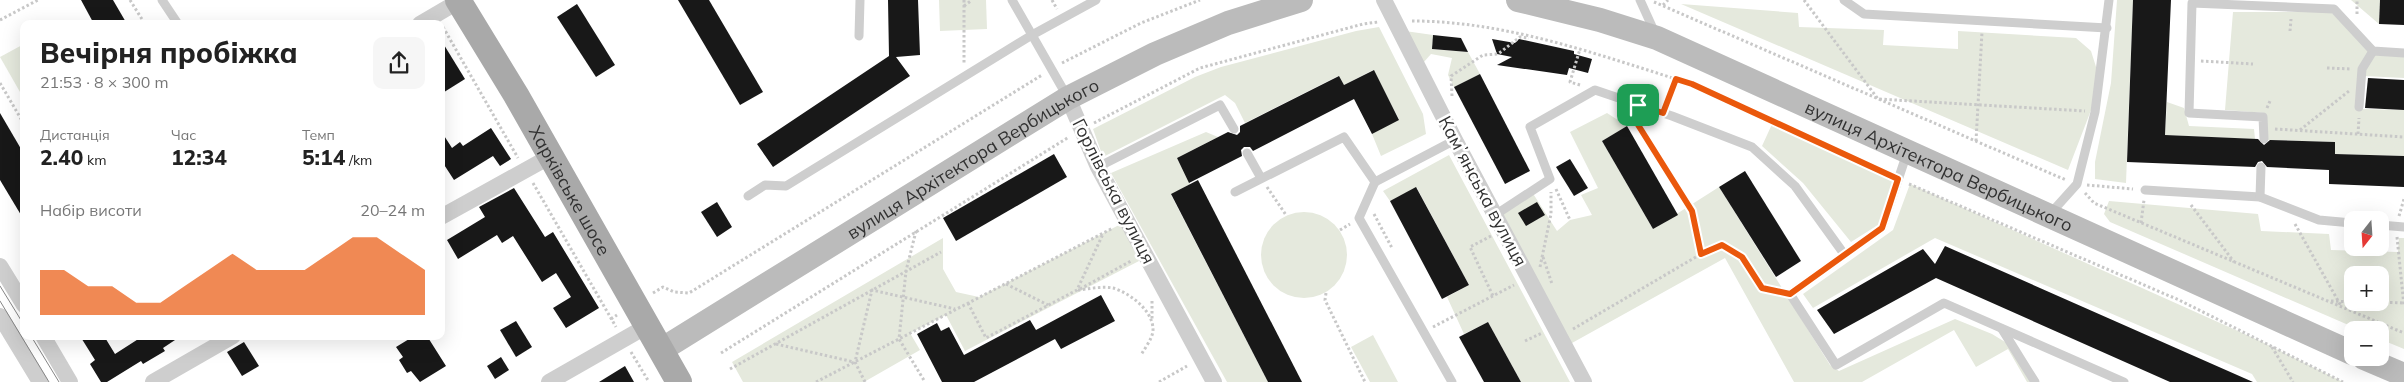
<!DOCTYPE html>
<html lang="uk">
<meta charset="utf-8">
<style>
body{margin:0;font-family:Mulish,sans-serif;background:#f6f6f6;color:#222;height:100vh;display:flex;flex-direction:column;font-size:19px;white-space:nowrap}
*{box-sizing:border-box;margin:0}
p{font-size:16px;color:#767676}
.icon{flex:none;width:28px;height:28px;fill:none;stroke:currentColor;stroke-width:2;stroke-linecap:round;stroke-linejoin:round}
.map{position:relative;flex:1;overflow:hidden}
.side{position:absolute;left:20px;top:20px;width:425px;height:320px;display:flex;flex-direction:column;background:#fff;border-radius:10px;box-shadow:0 5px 20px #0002}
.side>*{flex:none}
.needle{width:32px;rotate:197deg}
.tools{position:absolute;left:2344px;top:211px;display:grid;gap:10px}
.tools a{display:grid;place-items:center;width:45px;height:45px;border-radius:10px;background:#fff;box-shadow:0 5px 20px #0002;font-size:25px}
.pin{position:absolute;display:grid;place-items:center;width:42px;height:42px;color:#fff;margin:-21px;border-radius:10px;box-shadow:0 2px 8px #0006}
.round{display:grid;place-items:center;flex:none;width:52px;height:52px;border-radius:10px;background:#f6f6f6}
.head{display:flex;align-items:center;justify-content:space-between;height:85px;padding:0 20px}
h1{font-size:28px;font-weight:800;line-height:38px}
.stats{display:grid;grid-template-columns:repeat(3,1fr);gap:8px;height:85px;padding:5px 20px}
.stats div{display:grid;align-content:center}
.stats b{font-size:21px;font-weight:800}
.stats small{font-size:14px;font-weight:400}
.stats p{font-size:14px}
.chart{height:140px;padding:10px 20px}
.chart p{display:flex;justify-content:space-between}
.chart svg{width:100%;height:90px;margin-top:5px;fill:#ea580c;opacity:.7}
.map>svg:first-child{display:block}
.green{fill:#e5e9dd;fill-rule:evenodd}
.building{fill:#181818}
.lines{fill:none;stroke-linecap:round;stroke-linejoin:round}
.path{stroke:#c8c8c8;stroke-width:3;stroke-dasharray:2.5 2.5;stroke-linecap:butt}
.lane{stroke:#cecece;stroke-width:9}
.street{stroke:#cecece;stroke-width:16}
.secondary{stroke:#bbb;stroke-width:24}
.primary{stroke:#a9a9a9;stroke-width:26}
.tram{stroke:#868686;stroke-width:1}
.route-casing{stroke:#fff;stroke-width:10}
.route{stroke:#ea580c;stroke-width:6}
.labels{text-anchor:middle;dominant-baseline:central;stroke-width:5;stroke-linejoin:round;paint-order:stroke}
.street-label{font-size:18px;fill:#313131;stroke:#fff}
</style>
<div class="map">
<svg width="2404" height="382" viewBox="0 0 2404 382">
<rect width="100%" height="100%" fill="#fff"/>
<!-- green -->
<g class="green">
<path d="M939,0h47l1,29 -47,2z"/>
<path d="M2117,0h16l-7,183 -31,-4v-17l16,-79z"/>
<path d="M2351,0h29l-1,24z"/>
<path d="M1681,4l117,9 1,14 85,3 -1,15 75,4v-18l118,7 15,13 6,19 -4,35 -25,65z"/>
<path d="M2233,12h98l40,41 33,3v22l-40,-2 -1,33 41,1v46l-69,-2v-12l-67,-2 -3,-27 -40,-3z"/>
<path d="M1379,27l44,87 3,20 -45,22 -9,-22 27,-15 -26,-49 -29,15 -6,-9 -93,47 -10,-20 -10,-8 -122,62 -10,-28 102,-52 26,-10 135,-36z"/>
<path d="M1405,31l28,4 -1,14 36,3 12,22 -26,13 -6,-12 4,-17 -21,-4 -8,9z"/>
<path d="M24,44v55l-24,-42z"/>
<path d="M2167,102l17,6 5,18 65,3 1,10 -90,-4z"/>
<path d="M1607,113l20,13 -25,15 51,88 66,-42 111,178 9,6 116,-52 37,15 18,11 23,37h-6l-19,-33 -32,18 -22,-37 -92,52h-68l-69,-124 -153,85 -6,-4 -63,-125 29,-22 25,39 13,-11 22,-5 -11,-20 17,-7 -28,-56z"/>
<path d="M1773,122l122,55 -17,48 -27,17 -48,-59 -41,-37z"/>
<path d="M1206,132l12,5 -41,21 13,26 -19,11 97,187h-41l-116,-209z"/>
<path d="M1449,155l121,227h-49l-33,-60 -24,12 -17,-37 22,-12 -52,-97 -27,13 -7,-10z"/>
<path d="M1910,184l348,156 85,42h-86l-5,-8 -317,-136 -122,70 -10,-14 90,-64z"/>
<path d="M2109,201l149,13 3,17 68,3 2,16 67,2 1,-14h5v111l-24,-10v-9h-20l-250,-108 -6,-8zM2352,275h28v27h-28z"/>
<circle cx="1304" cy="255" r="43"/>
<path d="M1121,224l18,37 -174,90 -19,-36 -36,18 10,17 -56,32h-121l-11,-20 211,-124v31l13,23 23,5z"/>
<path d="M1373,335l25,47h-28l-19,-35z"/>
</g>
<!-- building -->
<g class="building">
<path d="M81,0h32l14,24h-33z"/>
<path d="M678,0h31l54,92 -23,13z"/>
<path d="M888,0h30l2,55 -24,2 14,19 -137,91 -16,-23 132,-88z"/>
<path d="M2133,0h38l-6,135 93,4 6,6 6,-5 65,2v12l69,2v31l-75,-3v-14l-62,-3 -5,-6 -4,1 -3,5 -128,-5z"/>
<path d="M2380,0h24v25l-25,-1z"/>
<path d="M577,4l38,61 -19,12 -39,-60z"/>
<path d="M1433,35l28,3 7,14 -36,-3z"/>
<path d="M1492,39l23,4 4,-4 55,12v3l18,5 -4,14 -19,-5 -2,7 -70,-10 15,-8 -15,-3z"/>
<path d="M441,40l24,39 -24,15z"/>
<path d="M1374,70l25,50 -27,14 -18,-35 -101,52 -3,-4h-6l-3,3 1,6 -53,27 -12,-25 51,-26 9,3 3,-3v-6l99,-50 5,9z"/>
<path d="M1480,74l50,97 -25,13 -51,-97z"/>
<path d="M2368,78l36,2v30l-39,-2z"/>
<path d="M0,113l24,41v66l-24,-40z"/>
<path d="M1627,126l51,89 -25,14 -51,-88z"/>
<path d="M491,128l20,31 -11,7 -7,-10 -39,24 -13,-20v-29l11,17 8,-6 3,4z"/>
<path d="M1054,154l13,23 -111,64 -13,-23z"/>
<path d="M1570,159l18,29 -14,8 -18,-29z"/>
<path d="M1745,171l56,90 -25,16 -57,-90z"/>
<path d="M1198,180l104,202h-34l-97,-188z"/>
<path d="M1416,187l53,98 -27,14 -52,-98z"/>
<path d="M514,188l31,49 8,-5 46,76 -33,20 -13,-20 18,-11 -15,-24 -14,9 -29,-46 -11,7 -5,-8 -39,24 -11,-19 38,-23 -6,-10z"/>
<path d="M717,202l15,25 -15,10 -16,-25z"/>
<path d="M1537,202l8,13 -19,11 -8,-13z"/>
<path d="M1945,246l308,136h-83l-234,-104 -102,56 -17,-24 106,-61 12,15z"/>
<path d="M1101,295l14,26 -54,28 -6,-10 -81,43h-32l-25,-48 20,-11 4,8 8,-4 15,28 66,-35 6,10z"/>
<path d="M516,321l16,26 -16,10 -16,-27z"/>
<path d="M1488,322l33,60h-37l-25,-45z"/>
<path d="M80,336h24l11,18 28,-18h38l-18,12 2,3 -22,13 -2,-3 -34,21h-6l-11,-18 5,-4z"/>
<path d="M414,336h13l19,30 -26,16 -9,-11 -4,2 -8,-13 4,-3 -7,-10z"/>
<path d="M244,342l15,24 -17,10 -15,-24z"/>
<path d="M501,357l8,13 -14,9 -8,-13z"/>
<path d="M625,366l9,16h-35z"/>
</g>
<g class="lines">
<!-- path -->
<g class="path">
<path d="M130,0l15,24"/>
<path d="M964,0v64"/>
<path d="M1052,0l5,9"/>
<path d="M1804,0l74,99 207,12"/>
<path d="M1654,2l412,178"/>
<path d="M1663,5l5,-5"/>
<path d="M964,6l8,-6"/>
<path d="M2357,14v-14"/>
<path d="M0,20l38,-20"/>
<path d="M1412,21c91,0 178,31 264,58l16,5 196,90"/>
<path d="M443,27l75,131"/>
<path d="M2290,31l1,-12"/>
<path d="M2201,61l52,3"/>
<path d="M1062,63l79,-40 59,-23"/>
<path d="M2327,68l25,1"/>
<path d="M0,83l24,41"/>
<path d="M1580,85l-10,-3 10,-33"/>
<path d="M1452,96l-1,-20 32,-21 15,-1 22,-17 9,1"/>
<path d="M1667,103l9,-24"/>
<path d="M2267,108l3,-7"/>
<path d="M1636,115l-1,5 57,91 9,43"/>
<path d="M1094,123l106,-55 163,-44 15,-2"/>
<path d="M2275,129l129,8"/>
<path d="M2300,130l49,-39"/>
<path d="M2358,134l1,-16"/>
<path d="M1976,141l6,-109"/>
<path d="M533,183l83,144"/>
<path d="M1909,184l270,116 164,82"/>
<path d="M2087,185l46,4"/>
<path d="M1267,187l19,28"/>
<path d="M1556,189l14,31"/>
<path d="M2085,193l9,10 310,130"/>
<path d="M2191,205l43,57"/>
<path d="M1374,214l18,34"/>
<path d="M2399,216l5,-17"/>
<path d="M2141,223l3,-23"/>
<path d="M2295,224l46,82"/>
<path d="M1340,230l10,-6"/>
<path d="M916,231l-10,40 -7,68 26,43"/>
<path d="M1491,236l-21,11 23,49"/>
<path d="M2397,237l7,69"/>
<path d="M1543,257l9,27"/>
<path d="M1540,267l11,-53v-22"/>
<path d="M1006,284l42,21"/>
<path d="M1080,289l51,-28"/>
<path d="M1078,290c10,-1 24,-4 35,-2 17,5 41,23 40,43 -1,8 -8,17 -12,24"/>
<path d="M653,293l10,-6 11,5 15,1 353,-218"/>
<path d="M1326,293l-1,7 40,82"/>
<path d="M1152,301v19"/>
<path d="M2331,301l21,1"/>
<path d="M2380,302l24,1"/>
<path d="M968,303l18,35 91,-48 26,-56"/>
<path d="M611,319l6,-4"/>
<path d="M1433,327l81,-42"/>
<path d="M1573,329l128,-75 21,-9 20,12 20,31 18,4"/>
<path d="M1525,341l17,-8"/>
<path d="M776,344l78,18"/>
<path d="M2272,347l21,35"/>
<path d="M631,352l18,30"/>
<path d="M721,353l348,-216"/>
<path d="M730,369l211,-117"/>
<path d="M816,382l297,-154"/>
<path d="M865,382l-10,-20 17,-72 83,19"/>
<path d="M1159,382l28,-16"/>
</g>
<!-- lane -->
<g class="lane">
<path d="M162,0l16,24"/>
<path d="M1012,0l56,98"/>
<path d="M1640,0l15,33"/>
<path d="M1844,0l20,14 243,14"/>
<path d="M859,36l1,-36"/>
<path d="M2359,107l3,-38 11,-18"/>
<path d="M2264,139l-1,-22 -74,-4 3,-110 142,6 39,42 31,2"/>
<path d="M1247,153l14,25"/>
<path d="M1907,153l-25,75 -92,66 46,71 108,-62 180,79"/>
<path d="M1098,167l122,-62 14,24"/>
<path d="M1375,182l80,-42"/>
<path d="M2145,190l115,7 59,23 33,3"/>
<path d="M1235,192l109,-55 31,45 -16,36 93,164"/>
<path d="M748,196l17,-11 21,1 246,-151 64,-35"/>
<path d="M2260,197l1,-30"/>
<path d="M2050,214l27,-30 18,-72 14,-112"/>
<path d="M1495,215l55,-36 -20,-52 65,-37 77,26 80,31 43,39 49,68"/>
<path d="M2380,225l24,2"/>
<path d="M2002,329l33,53"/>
</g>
<!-- street -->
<g class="street">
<path d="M1384,0l71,140 129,242"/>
<path d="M420,24l39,-23"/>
<path d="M1068,98l30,69 116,215"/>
<path d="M441,217l110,-61"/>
<path d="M0,266l24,39"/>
<path d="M0,316l40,66"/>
<path d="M43,336l27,46"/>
<path d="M153,382l80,-46"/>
<path d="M549,382l98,-56"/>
</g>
<!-- secondary -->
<g class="secondary">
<path id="s1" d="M1518,0l82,20 57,18 695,315"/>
<path id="s2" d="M661,350l407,-252 87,-44 73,-31 73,-23"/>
<path d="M2364,358l40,17"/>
</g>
<!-- primary -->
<path class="primary" id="s3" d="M458,0l58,95 163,287"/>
<!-- tram -->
<g class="tram">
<path d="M0,286l24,39"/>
<path d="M0,301l49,81"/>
<path d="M31,336l28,46"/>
</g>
</g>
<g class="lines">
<defs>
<path id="route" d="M1676,79l16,5 206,95 -16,49 -92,66 -28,-6 -20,-31 -20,-12 -21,9 -9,-43 -57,-91 3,-15 25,8z"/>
</defs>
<!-- route casing -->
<use href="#route" class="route-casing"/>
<!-- route -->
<use href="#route" class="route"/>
</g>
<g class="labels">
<!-- street labels -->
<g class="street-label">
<text stroke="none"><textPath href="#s2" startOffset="366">вулиця Архітектора Вербицького</textPath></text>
<text stroke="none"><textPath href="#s1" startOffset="454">вулиця Архітектора Вербицького</textPath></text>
<text stroke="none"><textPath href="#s3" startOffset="221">Харківське шосе</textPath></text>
<text transform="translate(1114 191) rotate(63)">Горлівська вулиця</text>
<text transform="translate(1483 191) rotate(62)">Камʼянська вулиця</text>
</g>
</g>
</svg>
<div class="tools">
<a><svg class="needle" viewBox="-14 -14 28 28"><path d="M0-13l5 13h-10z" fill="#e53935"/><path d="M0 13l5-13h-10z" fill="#767676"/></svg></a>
<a>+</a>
<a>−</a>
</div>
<div class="pin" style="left:1638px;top:105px;background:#1e9e55"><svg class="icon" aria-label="arrive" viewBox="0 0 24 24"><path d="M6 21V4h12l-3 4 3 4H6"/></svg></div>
<section class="side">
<div class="head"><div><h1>Вечірня пробіжка</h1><p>21:53 · 8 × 300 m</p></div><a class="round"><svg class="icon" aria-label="share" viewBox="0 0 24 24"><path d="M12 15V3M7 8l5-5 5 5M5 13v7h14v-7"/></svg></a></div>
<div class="stats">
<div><p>Дистанція</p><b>2.40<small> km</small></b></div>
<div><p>Час</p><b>12:34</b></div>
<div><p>Темп</p><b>5:14<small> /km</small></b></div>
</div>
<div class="chart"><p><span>Набір висоти</span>20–24 m</p>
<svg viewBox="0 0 160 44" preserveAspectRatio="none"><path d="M0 44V22L10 22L20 30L30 30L40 38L50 38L60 30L70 22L80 14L90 22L100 22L110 22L120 14L130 6L140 6L150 14L160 22V44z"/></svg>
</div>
</section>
</div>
